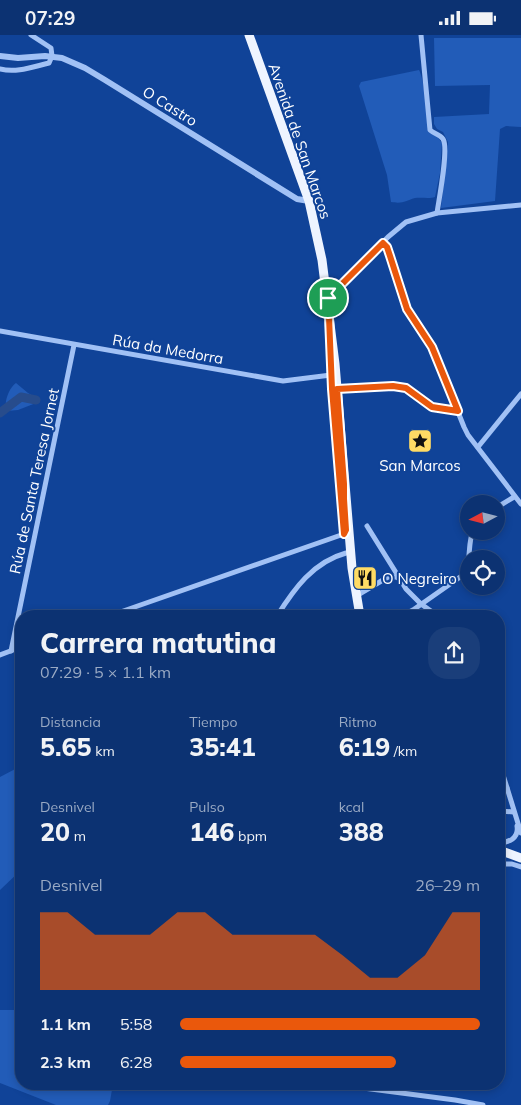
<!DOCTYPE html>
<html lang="es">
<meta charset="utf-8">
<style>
body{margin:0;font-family:Mulish,sans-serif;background:#1a3e7a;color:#f1f3f6;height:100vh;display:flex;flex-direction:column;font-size:19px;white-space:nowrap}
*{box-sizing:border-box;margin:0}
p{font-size:16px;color:#9aaac4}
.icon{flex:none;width:28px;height:28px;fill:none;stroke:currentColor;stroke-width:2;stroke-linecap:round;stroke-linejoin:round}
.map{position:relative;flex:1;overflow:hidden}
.side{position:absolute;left:15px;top:575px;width:490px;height:480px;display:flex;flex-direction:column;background:#0c3272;border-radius:20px;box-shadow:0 2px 8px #0003,0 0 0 1px #2c4d84}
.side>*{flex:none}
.needle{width:32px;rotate:263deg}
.buttons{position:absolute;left:460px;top:460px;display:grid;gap:10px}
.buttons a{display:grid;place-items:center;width:45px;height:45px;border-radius:50%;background:#0c3272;box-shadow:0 2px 8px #0003,0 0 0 1px #2c4d84;font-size:25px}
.pin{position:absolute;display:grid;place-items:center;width:42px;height:42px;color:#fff;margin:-21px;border:2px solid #fff;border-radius:50%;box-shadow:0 1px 5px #0007}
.round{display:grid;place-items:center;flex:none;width:52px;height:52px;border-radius:20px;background:#1a3e7a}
.headline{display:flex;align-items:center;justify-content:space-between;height:85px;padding:0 25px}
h1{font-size:28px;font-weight:800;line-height:38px}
.figures{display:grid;grid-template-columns:repeat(3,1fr);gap:8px;height:85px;padding:5px 25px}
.figures div{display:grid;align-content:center}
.figures b{font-size:25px;font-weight:800}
.figures small{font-size:14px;font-weight:400}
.figures p{font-size:14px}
.chart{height:140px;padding:10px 25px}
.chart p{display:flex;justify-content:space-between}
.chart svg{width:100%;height:90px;margin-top:5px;fill:#ea580c;opacity:.7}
ul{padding:0 25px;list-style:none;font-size:16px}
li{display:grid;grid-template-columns:80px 60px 1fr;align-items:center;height:38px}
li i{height:12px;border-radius:6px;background:#ea580c}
.status{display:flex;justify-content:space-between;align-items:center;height:35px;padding:0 25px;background:#0c3272;direction:ltr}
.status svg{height:14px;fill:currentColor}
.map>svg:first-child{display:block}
.green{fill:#225cb8}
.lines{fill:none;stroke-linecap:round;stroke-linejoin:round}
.river{stroke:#274c8c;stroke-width:9}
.minor{stroke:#a1c1f5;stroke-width:5}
.tertiary{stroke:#a1c1f5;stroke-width:6}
.primary{stroke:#eef4ff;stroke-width:9}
.route-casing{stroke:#fff;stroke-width:10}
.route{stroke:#ea580c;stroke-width:6}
.labels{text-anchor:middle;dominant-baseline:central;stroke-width:4;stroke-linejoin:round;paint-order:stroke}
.street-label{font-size:15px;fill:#fff;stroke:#104398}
.poi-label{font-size:15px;fill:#fff;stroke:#104398}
</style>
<div class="status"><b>07:29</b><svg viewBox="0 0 49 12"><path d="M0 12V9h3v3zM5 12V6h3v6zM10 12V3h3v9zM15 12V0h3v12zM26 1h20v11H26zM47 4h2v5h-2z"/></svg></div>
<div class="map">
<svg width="521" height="1070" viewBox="0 0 521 1070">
<rect width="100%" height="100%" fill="#104398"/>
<!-- green -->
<g class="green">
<path d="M434,3h87v89l-15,-1 -6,3 -5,72 -54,7 7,-66 -5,-10 -6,-3 -3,-5v-7l55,-3 1,-29 -55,1z"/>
<path d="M419,35c6,11 8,46 10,61l2,3 6,2 5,7 -2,30 -5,24c-6,2 -13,0 -20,1 -10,3 -12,6 -24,4l-4,-27 -28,-89 2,-4z"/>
<path d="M16,348l12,10 9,5 2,3 -3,2 -18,7 -11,1c-4,-8 2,-23 9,-28z"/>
<path d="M19,732l2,3v100l-21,20v-113z"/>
<path d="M0,975h21v74h92l-3,17 -2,4h-52l-56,-22z"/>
</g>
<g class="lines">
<!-- river -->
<path class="river" d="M0,378l21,-16 15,3"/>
<!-- minor -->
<g class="minor">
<path d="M421,0l9,95c4,4 10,4 13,9 6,9 -4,60 -6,74"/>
<path d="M0,34c17,4 32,-2 49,-6l3,-7 -1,-8 -20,-13"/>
<path d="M383,208l4,4 3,9 17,53 25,38 32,80 4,8 53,69"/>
<path d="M328,263l60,-61 18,-15 31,-9 84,-8"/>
<path d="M0,296l283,50 48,-6"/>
<path d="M337,354l56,-3 13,2 26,19 26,4"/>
<path d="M478,412l43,-53"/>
<path d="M496,473l18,-11"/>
<path d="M367,491l33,53"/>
<path d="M356,561l27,-16 5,-3h8l4,2 6,10 15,15 17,12"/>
<path d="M109,581l235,-82"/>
<path d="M277,581c17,-27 36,-54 69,-63"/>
<path d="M401,581l12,-6 50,-35c9,-12 4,-30 10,-44"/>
<path d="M11,616l63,-306"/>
<path d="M0,620l21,-8"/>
<path d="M499,727l22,71"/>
<path d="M499,753h8"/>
<path d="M499,776l15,1"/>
<path d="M499,807c10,1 20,-4 18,-16"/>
<path d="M499,829h13l9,3"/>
<path d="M341,1049l7,2 107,14 28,5"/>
</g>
<!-- tertiary -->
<path class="tertiary" d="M0,21l18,2 27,-2 17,2 23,10 20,12 192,119 12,2"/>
<!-- primary -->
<g class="primary">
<path d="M249,0l60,166 13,59 13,104 17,204 8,48"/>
<path d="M499,815l22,8"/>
</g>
</g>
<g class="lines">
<defs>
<path id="route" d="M383,208l4,4 3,9 17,53 25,38 26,64 -26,-4 -26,-19 -13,-2 -56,3 7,95v15l2,31 -2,4 -12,-145 -3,-72 -1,-19z"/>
</defs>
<!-- route casing -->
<use href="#route" class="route-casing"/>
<!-- route -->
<use href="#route" class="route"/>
</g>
<!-- icons -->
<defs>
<symbol id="sight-square" viewBox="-11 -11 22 22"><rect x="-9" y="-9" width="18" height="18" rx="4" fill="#ffdb64" stroke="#104398"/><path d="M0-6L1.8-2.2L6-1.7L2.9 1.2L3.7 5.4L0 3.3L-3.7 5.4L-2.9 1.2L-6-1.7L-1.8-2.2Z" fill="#111"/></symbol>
<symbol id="restaurant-square" viewBox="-11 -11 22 22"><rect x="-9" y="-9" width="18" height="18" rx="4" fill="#ffdb64" stroke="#104398"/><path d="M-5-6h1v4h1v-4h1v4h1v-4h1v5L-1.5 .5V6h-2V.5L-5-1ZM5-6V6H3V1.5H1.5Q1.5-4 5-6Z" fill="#111"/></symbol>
</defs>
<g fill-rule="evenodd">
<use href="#sight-square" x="406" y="392" width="28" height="28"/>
<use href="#restaurant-square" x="351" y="529" width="28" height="28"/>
</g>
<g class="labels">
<!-- street labels -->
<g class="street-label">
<text transform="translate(170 71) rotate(32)">O Castro</text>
<text transform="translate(300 106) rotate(71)">Avenida de San Marcos</text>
<text transform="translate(168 314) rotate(10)">Rúa da Medorra</text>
<text transform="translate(34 446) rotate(-78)">Rúa de Santa Teresa Jornet</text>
</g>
<!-- poi labels -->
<g class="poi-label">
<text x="420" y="430">San Marcos</text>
<text x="382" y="543" text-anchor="start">O Negreiro</text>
</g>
</g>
</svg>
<div class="buttons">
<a><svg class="needle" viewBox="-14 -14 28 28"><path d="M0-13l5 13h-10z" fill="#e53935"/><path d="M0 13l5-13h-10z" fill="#9aaac4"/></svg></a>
<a><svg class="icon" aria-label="locate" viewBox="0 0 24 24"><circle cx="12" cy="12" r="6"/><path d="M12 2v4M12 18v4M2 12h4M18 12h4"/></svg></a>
</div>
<div class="pin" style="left:328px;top:263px;background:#1e9e55"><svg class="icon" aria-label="arrive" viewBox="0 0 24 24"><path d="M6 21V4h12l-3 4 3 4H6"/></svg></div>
<section class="side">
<div class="headline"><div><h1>Carrera matutina</h1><p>07:29 · 5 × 1.1 km</p></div><a class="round"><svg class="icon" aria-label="share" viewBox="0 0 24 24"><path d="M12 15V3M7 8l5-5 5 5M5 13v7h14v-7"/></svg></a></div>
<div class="figures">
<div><p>Distancia</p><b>5.65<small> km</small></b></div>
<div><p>Tiempo</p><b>35:41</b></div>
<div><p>Ritmo</p><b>6:19<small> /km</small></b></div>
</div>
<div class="figures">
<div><p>Desnivel</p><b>20<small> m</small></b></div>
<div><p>Pulso</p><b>146<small> bpm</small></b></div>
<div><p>kcal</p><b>388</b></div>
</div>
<div class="chart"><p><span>Desnivel</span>26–29 m</p>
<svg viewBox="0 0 160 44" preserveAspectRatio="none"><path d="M0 44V6L10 6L20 17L30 17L40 17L50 6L60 6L70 17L80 17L90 17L100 17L110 27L120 38L130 38L140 27L150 6L160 6V44z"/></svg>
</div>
<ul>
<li><b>1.1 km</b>5:58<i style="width:100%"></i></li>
<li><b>2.3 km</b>6:28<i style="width:72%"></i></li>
</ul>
</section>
</div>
